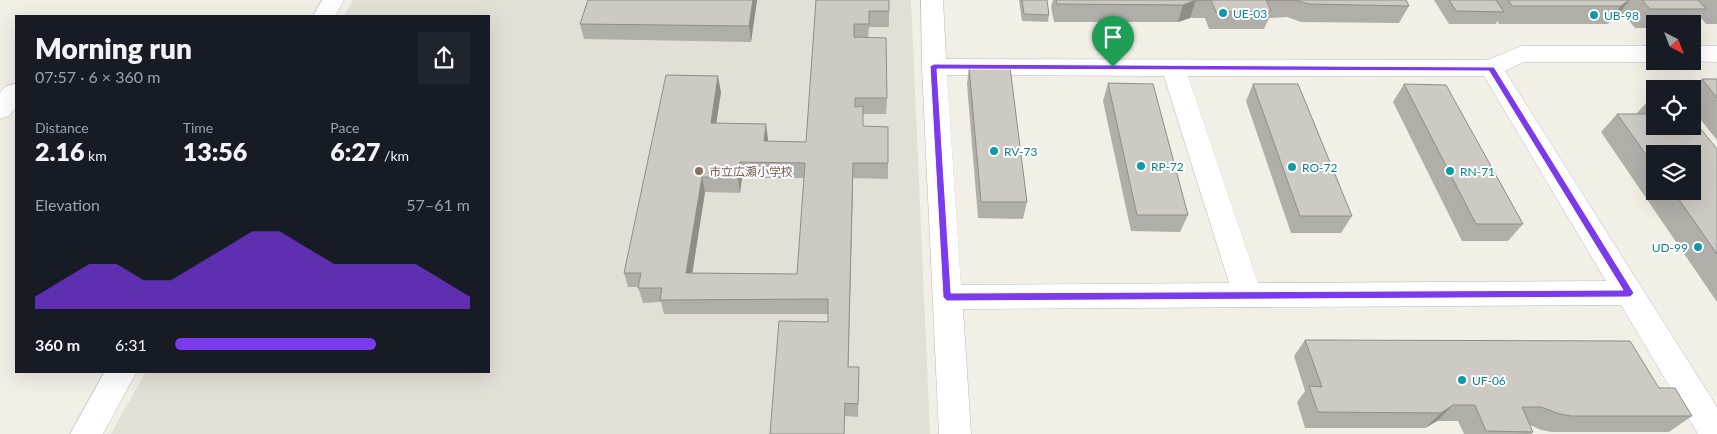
<!DOCTYPE html>
<meta charset="utf-8">
<style>
body{margin:0;font-family:Lato,"Noto Sans JP",sans-serif;background:#20242c;color:#f1f3f6;height:100vh;display:flex;flex-direction:column;font-size:19px;white-space:nowrap}
*{box-sizing:border-box;margin:0}
p{font-size:16px;color:#9ea1a6}
.icon{flex:none;width:28px;height:28px;fill:none;stroke:currentColor;stroke-width:2;stroke-linecap:round;stroke-linejoin:round}
.map{position:relative;flex:1;overflow:hidden}
.drawer{position:absolute;left:15px;top:15px;width:475px;height:358px;display:flex;flex-direction:column;background:#171b24;border-radius:0px;box-shadow:0 5px 20px #0002}
.drawer>*{flex:none}
.needle{width:32px;rotate:138deg}
.buttons{position:absolute;left:1646px;top:15px;display:grid;gap:10px}
.buttons a{display:grid;place-items:center;width:55px;height:55px;border-radius:0px;background:#171b24;box-shadow:0 5px 20px #0002;font-size:25px}
.pin{position:absolute;display:grid;place-items:center;width:42px;height:42px;color:#fff;margin:-51px -21px;border-radius:50% 50% 50% 0;rotate:-45deg;box-shadow:0 0 5px #0007}
.pin .icon{rotate:45deg}
.round{display:grid;place-items:center;flex:none;width:52px;height:52px;border-radius:0px;background:#20242c}
.head{display:flex;align-items:center;justify-content:space-between;height:85px;padding:0 20px}
h1{font-size:28px;font-weight:800;line-height:38px}
.metrics{display:grid;grid-template-columns:repeat(3,1fr);gap:8px;height:85px;padding:5px 20px}
.metrics div{display:grid;align-content:center}
.metrics b{font-size:25px;font-weight:800}
.metrics small{font-size:14px;font-weight:400}
.metrics p{font-size:14px}
.chart{height:140px;padding:10px 20px}
.chart p{display:flex;justify-content:space-between}
.chart svg{width:100%;height:90px;margin-top:5px;fill:#7c3aed;opacity:.7}
ul{padding:0 20px;list-style:none;font-size:16px}
li{display:grid;grid-template-columns:80px 60px 1fr;align-items:center;height:38px}
li i{height:12px;border-radius:6px;background:#7c3aed}
.map>svg:first-child{display:block}
.education{fill:#e2dfd6}
.lines{fill:none;stroke-linecap:round;stroke-linejoin:round}
.street-casing{stroke:#b7babf;stroke-width:1}
.secondary-casing{stroke:#b8bcc1;stroke-width:1}
.street{fill:#fff;fill-rule:evenodd}
.secondary{fill:#fff;fill-rule:evenodd}
.wall{fill:#b0aea9;fill-rule:evenodd}
.shaded-wall{fill:#908d89}
.building{fill:#cdcac4;stroke:#908d89;fill-rule:evenodd}
.route{fill:#7c3aed;stroke:#fff;fill-rule:evenodd}
.culture-dot{fill:#0f9aa8;stroke:#fff;stroke-width:2}
.education-dot{fill:#8d6e63;stroke:#fff;stroke-width:2}
.labels{text-anchor:middle;dominant-baseline:central;stroke-width:4;stroke-linejoin:round;paint-order:stroke}
.culture-label{font-size:12px;fill:#0d838f;stroke:#fff;text-anchor:start}
.education-label{font-size:12px;fill:#785e54;stroke:#fff;text-anchor:start}
</style>
<div class="map">
<svg width="1717" height="434" viewBox="0 0 1717 434">
<rect width="100%" height="100%" fill="#f2efe7"/>
<!-- education -->
<path class="education" d="M353,0h558l19,434h-819l35,-63h343v-355h-145z"/>
<g class="lines">
<defs>
<g id="street">
<path d="M921,0h22l3,59 542,1 33,-14h134v15h2l-2,1h-131l-19,9 212,336v27h-19l-77,-129 -658,4 8,125h-32l-17,-367zM947,75l217,1 65,207 -268,2zM1188,76h296l122,205 -348,2z"/>
<path d="M1692,46h25v16l-27,-1h2z"/>
<path d="M15,84l1,23 -7,9 -9,3v-26l6,-7z"/>
</g>
<g id="secondary">
<path d="M322,0h22l-9,16h-22z"/>
<path d="M105,371h32l-34,63h-33z"/>
</g>
</defs>
<!-- street casing -->
<use href="#street" class="street-casing"/>
<!-- secondary casing -->
<use href="#secondary" class="secondary-casing"/>
<!-- street -->
<use href="#street" class="street"/>
<!-- secondary -->
<use href="#secondary" class="secondary"/>
</g>
<!-- wall -->
<g class="wall">
<path d="M588,0h169l-6,42 -167,-3 -4,-15z"/>
<path d="M816,0h73v27h-20l-1,11 19,60 -1,16h-23v12l25,37v16l-35,-1 -5,189h11l-1,50 -13,-1 -17,-94v-8h-164l-3,-12 -18,1 -5,-16h-10l-4,-14 97,-181 -5,31 52,16 -1,2 39,1zM742,178h62l-7,96 -105,-1 13,-81 35,1z"/>
<path d="M1019,0h28l2,15 -1,7 -26,-1z"/>
<path d="M1053,0h353l3,6 -10,17 -98,-1 -14,-5 -18,1 -5,11h-55l-4,-11h-15l-12,4h-124l-3,-15z"/>
<path d="M1434,0h283v24h-11l-5,-6h-2l-7,6h-37v4h-20l-8,-10h-12l-8,6h-108l-2,-3 -1,3h-47z"/>
<path d="M969,67l58,135 -4,17 -45,-1 -11,-134z"/>
<path d="M1702,79h15v61l-25,-31v-20z"/>
<path d="M1108,83l80,132 -8,17 -49,-1 -28,-130z"/>
<path d="M1253,84l99,132 -11,17h-50l-45,-132z"/>
<path d="M1404,84l119,140 -15,17h-46l-69,-139z"/>
<path d="M1649,100h6v26l62,23v153l-116,-170 16,-18h19zM1655,154l37,37h-37z"/>
<path d="M1305,340l354,48 33,28 -23,16h-117l-11,-2 -11,-5 3,7 -2,2h-67l-6,-13h-21l-12,7h-120l-8,-26 8,-11 -11,-35z"/>
</g>
<!-- shaded-wall -->
<g class="shaded-wall">
<path d="M753,0h4l-6,42 -2,-16z"/>
<path d="M1196,0l-6,18 -12,4 5,-17z"/>
<path d="M1630,0l-15,18 -8,6 14,-18z"/>
<path d="M718,76l3,16 -7,46 -3,-15z"/>
<path d="M766,124l2,15 -2,17 -2,-15z"/>
<path d="M740,162l2,16 -2,15 -2,-15z"/>
<path d="M853,163v15l-5,202v-13z"/>
<path d="M702,177l3,15 -15,96 -4,-15z"/>
<path d="M1453,405l-16,16 -12,7 16,-15z"/>
</g>
<!-- building -->
<g class="building">
<path d="M588,0h165l-4,26 -169,-2z"/>
<path d="M816,0h73v11h-20v13h-15v13l32,1 1,60h-32v9l8,-1v20l25,1v36h-35l-5,204h11l-1,37 -13,-1 -1,31h-74l9,-113 49,1v-23l-168,1 2,-12h-24l3,-15h-17l42,-198 52,1 -7,47 55,1 -2,17 42,1zM740,162l65,1 -8,111 -111,-1 16,-96 36,1z"/>
<path d="M1022,0h25l2,15 -25,-1z"/>
<path d="M1056,0h350l3,6 -100,-2 -14,-4h-29l5,11 -55,1 -5,-12h-15l-13,5 -126,-1z"/>
<path d="M1449,0h47l8,12 -48,-1z"/>
<path d="M1508,0h121l-8,6h-109z"/>
<path d="M1642,0h56l8,9h-56z"/>
<path d="M969,67h41l17,135h-46z"/>
<path d="M1702,79h15v19z"/>
<path d="M1108,83l45,1 35,131h-51z"/>
<path d="M1253,84h45l54,132h-52z"/>
<path d="M1404,84l42,1 77,139h-47z"/>
<path d="M1649,100h6v7z"/>
<path d="M1617,114h38v12h37v-8l25,31v105l-44,-63h19v-37h-37v13z"/>
<path d="M1305,340l325,1 29,47h16l17,28h-121l-11,-2 -19,-7h-19l11,25 -47,-1 -11,-26h-22l-12,8 -123,-1 -9,-26 13,1z"/>
</g>
<!-- route -->
<path class="route" d="M934,64l560,3 140,226 -4,4 -683,4 -4,-4 -13,-231zM937,69l552,2 134,219 -672,3z"/>
<!-- markers -->
<g class="culture-dot">
<circle cx="1223" cy="13" r="5"/>
<circle cx="1594" cy="15" r="5"/>
<circle cx="994" cy="151" r="5"/>
<circle cx="1141" cy="166" r="5"/>
<circle cx="1292" cy="167" r="5"/>
<circle cx="1450" cy="171" r="5"/>
<circle cx="1698" cy="247" r="5"/>
<circle cx="1462" cy="380" r="5"/>
</g>
<circle class="education-dot" cx="699" cy="171" r="5"/>
<g class="labels">
<!-- culture labels -->
<g class="culture-label">
<text x="1233" y="13">UE-03</text>
<text x="1604" y="15">UB-98</text>
<text x="1004" y="151">RV-73</text>
<text x="1151" y="166">RP-72</text>
<text x="1302" y="167">RO-72</text>
<text x="1460" y="171">RN-71</text>
<text x="1688" y="247" text-anchor="end">UD-99</text>
<text x="1472" y="380">UF-06</text>
</g>
<!-- education labels -->
<g class="education-label">
<text x="709" y="171">市立広瀬小学校</text>
</g>
</g>
</svg>
<div class="buttons">
<a><svg class="needle" viewBox="-14 -14 28 28"><path d="M0-13l5 13h-10z" fill="#e53935"/><path d="M0 13l5-13h-10z" fill="#9ea1a6"/></svg></a>
<a><svg class="icon" aria-label="locate" viewBox="0 0 24 24"><circle cx="12" cy="12" r="6"/><path d="M12 2v4M12 18v4M2 12h4M18 12h4"/></svg></a>
<a><svg class="icon" aria-label="layers" viewBox="0 0 24 24"><path d="M12 4l9 5-9 5-9-5zM3 14l9 5 9-5"/></svg></a>
</div>
<div class="pin" style="left:1113px;top:67px;background:#1e9e55"><svg class="icon" aria-label="arrive" viewBox="0 0 24 24"><path d="M6 21V4h12l-3 4 3 4H6"/></svg></div>
<section class="drawer">
<div class="head"><div><h1>Morning run</h1><p>07:57 · 6 × 360 m</p></div><a class="round"><svg class="icon" aria-label="share" viewBox="0 0 24 24"><path d="M12 15V3M7 8l5-5 5 5M5 13v7h14v-7"/></svg></a></div>
<div class="metrics">
<div><p>Distance</p><b>2.16<small> km</small></b></div>
<div><p>Time</p><b>13:56</b></div>
<div><p>Pace</p><b>6:27<small> /km</small></b></div>
</div>
<div class="chart"><p><span>Elevation</span>57–61 m</p>
<svg viewBox="0 0 160 44" preserveAspectRatio="none"><path d="M0 44V38L10 30L20 22L30 22L40 30L50 30L60 22L70 14L80 6L90 6L100 14L110 22L120 22L130 22L140 22L150 30L160 38V44z"/></svg>
</div>
<ul>
<li><b>360 m</b>6:31<i style="width:68%"></i></li>
</ul>
</section>
</div>
